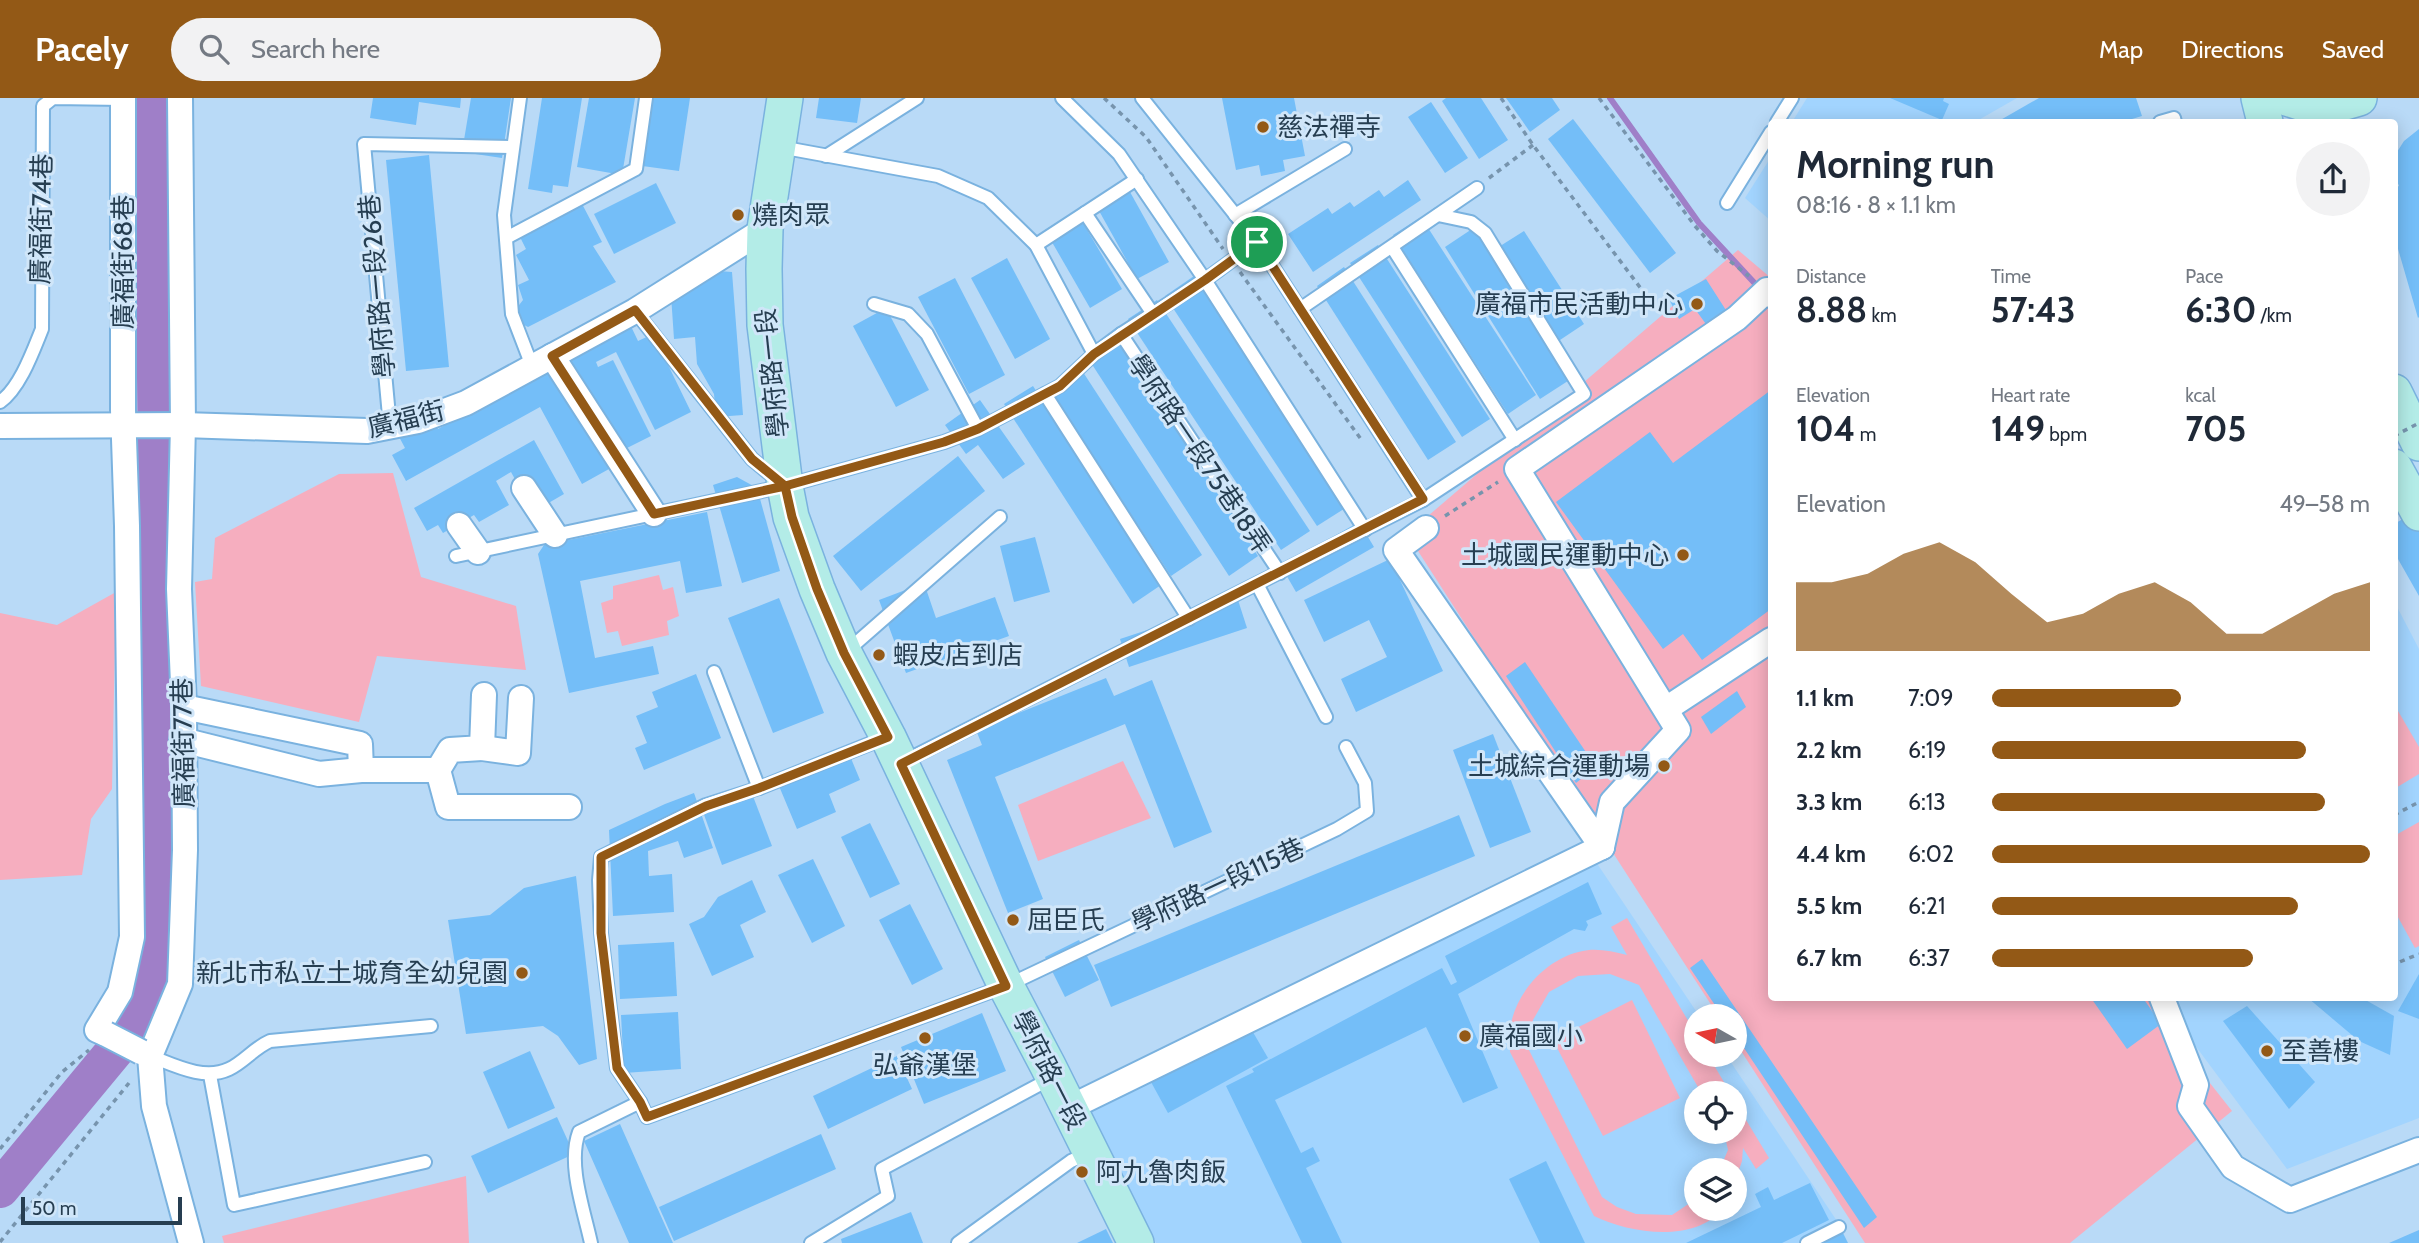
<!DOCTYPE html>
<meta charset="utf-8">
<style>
body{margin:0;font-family:Cabin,"Noto Sans TC",sans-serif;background:#f2f2f3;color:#1f2937;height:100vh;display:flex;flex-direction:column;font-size:26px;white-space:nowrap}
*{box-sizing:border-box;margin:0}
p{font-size:23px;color:#747a83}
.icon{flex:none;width:38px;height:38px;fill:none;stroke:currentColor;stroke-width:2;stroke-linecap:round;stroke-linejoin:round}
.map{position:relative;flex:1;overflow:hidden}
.side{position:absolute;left:1768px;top:21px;width:630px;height:882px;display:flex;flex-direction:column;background:#fff;border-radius:7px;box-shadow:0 4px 18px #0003}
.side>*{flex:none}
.needle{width:46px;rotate:279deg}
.controls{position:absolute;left:1684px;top:906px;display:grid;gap:14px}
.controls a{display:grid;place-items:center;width:63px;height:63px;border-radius:50%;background:#fff;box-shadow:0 4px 18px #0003;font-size:35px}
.scale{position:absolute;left:21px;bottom:18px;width:161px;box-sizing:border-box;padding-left:7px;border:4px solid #263e51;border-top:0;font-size:19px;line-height:24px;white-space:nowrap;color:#263e51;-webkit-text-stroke:5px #d0e6f9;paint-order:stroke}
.pin{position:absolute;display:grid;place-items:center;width:60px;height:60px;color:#fff;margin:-30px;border:4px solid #fff;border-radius:50%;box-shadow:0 2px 7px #0007}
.round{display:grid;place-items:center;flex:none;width:74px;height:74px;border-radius:37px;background:#f2f2f3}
.summary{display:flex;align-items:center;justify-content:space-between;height:119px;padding:0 28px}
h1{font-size:38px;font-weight:700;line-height:52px}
.stats{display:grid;grid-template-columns:repeat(3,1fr);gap:10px;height:119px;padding:7px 28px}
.stats div{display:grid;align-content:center}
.stats b{font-size:35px;font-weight:700}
.stats small{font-size:19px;font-weight:400}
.stats p{font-size:19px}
.chart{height:196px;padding:14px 28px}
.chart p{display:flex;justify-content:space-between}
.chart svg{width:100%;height:126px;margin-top:7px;fill:#935916;opacity:.7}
ul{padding:0 28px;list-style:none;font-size:23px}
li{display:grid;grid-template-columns:112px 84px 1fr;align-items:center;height:52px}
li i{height:18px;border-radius:9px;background:#935916}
header{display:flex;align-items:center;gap:42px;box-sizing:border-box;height:98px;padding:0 35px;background:#935916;color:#fff}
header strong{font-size:33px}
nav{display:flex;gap:38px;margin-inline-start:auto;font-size:24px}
.search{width:490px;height:63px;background:#f2f2f3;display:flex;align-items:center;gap:18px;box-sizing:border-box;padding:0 24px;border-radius:38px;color:#747a83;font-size:26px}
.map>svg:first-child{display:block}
.built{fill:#a2d4fe;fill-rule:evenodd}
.green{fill:#f6aebf}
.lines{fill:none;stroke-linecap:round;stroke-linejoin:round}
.stream{stroke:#9f7fc8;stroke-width:6}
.river{stroke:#9f7fc8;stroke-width:38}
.building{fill:#74bef8}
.lane-casing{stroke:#7ab2df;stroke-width:16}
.street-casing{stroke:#7ab2df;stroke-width:28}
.secondary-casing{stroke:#7ab2df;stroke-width:38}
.path{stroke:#7794ad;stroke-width:3.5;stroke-dasharray:5 5;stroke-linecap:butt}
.lane{stroke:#fff;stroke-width:12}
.street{stroke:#fff;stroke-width:24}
.secondary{stroke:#b3ece7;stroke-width:35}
.street-bridge-casing{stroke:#7ab2df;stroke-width:28;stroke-linecap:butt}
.path-bridge{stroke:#7794ad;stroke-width:3.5;stroke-dasharray:5 5;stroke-linecap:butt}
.street-bridge{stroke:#fff;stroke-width:24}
.route-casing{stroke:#fff;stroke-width:14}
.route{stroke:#935916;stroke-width:9}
.poi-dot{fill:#935916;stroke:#d0e6f9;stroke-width:2.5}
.labels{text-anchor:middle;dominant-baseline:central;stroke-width:6;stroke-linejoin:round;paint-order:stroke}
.poi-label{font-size:26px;fill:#263e51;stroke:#d0e6f9;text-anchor:start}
.street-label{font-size:26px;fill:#263e51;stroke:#d0e6f9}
</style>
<header>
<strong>Pacely</strong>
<div class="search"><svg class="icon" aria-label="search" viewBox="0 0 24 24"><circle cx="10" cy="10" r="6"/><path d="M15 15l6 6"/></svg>Search here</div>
<nav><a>Map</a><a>Directions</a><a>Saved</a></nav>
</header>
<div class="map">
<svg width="2419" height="1145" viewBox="0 0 2419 1145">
<rect width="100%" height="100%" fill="#b9daf7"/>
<!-- built -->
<g class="built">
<path d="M1807,0h210l-42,24h-183z"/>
<path d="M1771,59v64l-26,-23z"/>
<path d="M2394,503l25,48v469l-132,51 -113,-152 -7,-19h227z"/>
<path d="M1592,758l108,161h-4v38h30l113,169 -40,19h-643l-66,-134zM1696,996h38v38h-38zM1696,1073h38v38h-38z"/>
</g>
<!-- green -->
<g class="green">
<path d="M1738,152l33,28v720h396l24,61 41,52 -162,132h-205l-131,-203v-23h-15l-312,-483z"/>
<path d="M393,375l28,104 95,29 10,64 -149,-14 -18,66 -158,-36 -6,-104 17,-3 3,-41 124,-64z"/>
<path d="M659,477l4,15 10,-3 6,29 -12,5 2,14 -47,11 -4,-15 -11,2 -6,-30 12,-4v-13z"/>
<path d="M116,494l-4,197 -21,30 -9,56 -82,5v-267l57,12z"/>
<path d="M2394,606l25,43v27l-25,15z"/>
<path d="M1123,663l28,57 -113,43 -20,-56z"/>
<path d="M2419,724v124l-4,2 -21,-38v-74z"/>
<path d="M1627,820l69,116v21h12l23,39h-29l-63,-109 -29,-11 -32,2 -29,16 -16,28 -5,28 74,149 15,10 19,7 36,1 24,-16v10h26c-26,34 -92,25 -128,7l-84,-164c0,-7 -1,-14 0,-22 4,-38 40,-76 79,-80 13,-1 25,2 38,5l-16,-28z"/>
<path d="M1632,902l48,98 -77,38 -50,-96z"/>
<path d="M1734,1002l35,58 -13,11 -13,-21 -1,13 -8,24v-14h-15l9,-21 -4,-18h10z"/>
<path d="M466,1078l3,67h-245l-2,-7z"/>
</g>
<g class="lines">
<!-- stream -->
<path class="stream" d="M1610,0l89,125 61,66"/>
<!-- river -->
<path class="river" d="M0,1091l136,-164 26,-91 -9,-836"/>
</g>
<!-- building -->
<g class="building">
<path d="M373,0h88l-1,10 -41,-6 -3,23 -46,-7z"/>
<path d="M471,0h40l-9,60 -40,-6z"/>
<path d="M542,0h40l-14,89 -15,-2 -1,8 -24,-4z"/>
<path d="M589,0h46l-13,77 -45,-8z"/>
<path d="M644,0h46l-11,73 -44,-6z"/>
<path d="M819,0h42l-4,25 -41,-5z"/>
<path d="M1222,0h72l11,58 -22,4 2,11 -24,5 -2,-11 -23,5z"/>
<path d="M1446,0h35l27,42 -29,19 -37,-58z"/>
<path d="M1506,0h46l8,12 -30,22z"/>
<path d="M1890,0h54l-1,3 6,3 -7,16z"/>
<path d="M2039,0h97l6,18 -20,6h-125z"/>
<path d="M1431,4l37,56 -23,15 -37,-56z"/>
<path d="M1573,21l103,134 -26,20 -102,-134z"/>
<path d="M2419,31v188l-1,1 -24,-83v-47l5,-2 -4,-10 2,-24 7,-11z"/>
<path d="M429,57l20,212 -43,4 -20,-211z"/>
<path d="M1408,82l13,20 -108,72 -25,-38 40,-26 4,6 18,-12 4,5 25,-17 5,7z"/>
<path d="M656,85l20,40 -62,31 -20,-40z"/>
<path d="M1125,85l44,79 -32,17 -44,-79z"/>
<path d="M581,104l21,40 -9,4 23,36 -88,45 -8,-4 -4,-14 7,-9 -5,-15 11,-5 -13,-25 10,-6 -7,-14z"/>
<path d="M1076,113l46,78 -32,19 -45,-78z"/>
<path d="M1421,119l115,178 -28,19 -115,-179z"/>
<path d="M1475,129l96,152 -31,20 -95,-152z"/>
<path d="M1524,133l60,93 -27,18 -60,-94z"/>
<path d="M1378,147l112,174 -28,18 -112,-174z"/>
<path d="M1007,160l43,81 -35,20 -44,-81z"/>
<path d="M1344,169l112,175 -28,18 -111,-174z"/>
<path d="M719,173l13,1 11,143 -27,2 -2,-23 -17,-30 -2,-27 -21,2 -3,-44z"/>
<path d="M1194,178l153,231 -30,19 -152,-230z"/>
<path d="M955,180l50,97 -36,19 -51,-97z"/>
<path d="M1706,181l25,39 -20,13 -16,-22 -16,10 -10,-20z"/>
<path d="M1157,202l153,231 -29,19 -153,-231z"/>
<path d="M886,210l43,82 -33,17 -43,-81z"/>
<path d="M628,222l10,21 15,-7 38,78 -36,18 -39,-78 -20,10 2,5 15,-7 38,76 -36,18 -51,-101z"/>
<path d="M1114,235l144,223 -29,20 -145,-224z"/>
<path d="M552,268l57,103 -27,15 -42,-77 -134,74 -14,-26 13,-7 -9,-17 38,-11 4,9z"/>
<path d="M1081,271l121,186 -31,21 -121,-186z"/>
<path d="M1033,288l128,199 -28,19 -129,-200z"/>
<path d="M1771,292v219l-69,51 -19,-26 -20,15 -107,-147 94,-70 23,31z"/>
<path d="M980,302l45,64 -22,15 -25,-34 -12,9 -21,-29z"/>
<path d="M534,342l30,54 -31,18 -22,-40 -15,9 13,24 -30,17 -5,-7 -31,18 -5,-8 -11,6 -13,-23z"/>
<path d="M958,358l27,35 -124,100 -28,-35z"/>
<path d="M737,379l20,11 23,83 -38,12 -29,-98z"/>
<path d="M2419,412v86l-25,-44v-28z"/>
<path d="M707,414l15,74 -36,7 -6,-32 -100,20 15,77 58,-12 6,28 -90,19 -31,-139 6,-9z"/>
<path d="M1359,424l15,25 -78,45 -15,-26z"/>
<path d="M1035,439l15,55 -36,10 -14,-56z"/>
<path d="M1390,461l53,112 -87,41 -15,-33 46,-22 -18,-37 -45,22 -20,-42z"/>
<path d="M924,485l12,35 59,-21 14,39 -103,37 -27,-73z"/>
<path d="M779,500l45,115 -51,20 -45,-115z"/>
<path d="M1238,502l9,28 -118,39 -9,-28z"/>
<path d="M1525,564l71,105 -20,16 -70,-107z"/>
<path d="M696,576l25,64 -77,32 -9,-22 12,-5 -11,-27 22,-9 -6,-15z"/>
<path d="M1106,580l8,18 38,-16 60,152 -38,16 -49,-124 -130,53 48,122 -35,14 -61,-153 35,-15 -6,-15z"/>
<path d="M1737,593l9,16 -35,27 -10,-17z"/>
<path d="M1493,636l38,98 -41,16 -37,-98z"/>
<path d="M850,658l10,24 -31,14 7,18 -39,17 -18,-43z"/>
<path d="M751,693l21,55 -50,19 -20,-56z"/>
<path d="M694,695l19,55 -29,10 -6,-17 -30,10 1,25 23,-2 2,38 -61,4 -4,-86 56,-26z"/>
<path d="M1459,717l16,41 -364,151 -17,-42z"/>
<path d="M870,725l30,61 -30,14 -29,-61z"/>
<path d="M813,761l32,67 -33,17 -34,-68z"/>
<path d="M576,778l21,183 -18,6 -21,-29 -15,-10 -77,8 -18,-114 42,-5 34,-27z"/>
<path d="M752,782l14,32 -26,13 14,32 -42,19 -23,-52 15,-7 14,-20z"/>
<path d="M1588,784l14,32 -16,7 2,4 -3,6 -11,-2 -116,65 40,94 -35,15 -37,-76 -151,73 26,53 12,-6 7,14 -14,7 36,75h-40l-76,-157 28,-14 -2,-3 190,-101 9,17 6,-3 -12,-26z"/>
<path d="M910,806l33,65 -31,16 -33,-65z"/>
<path d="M1079,842l20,40 -34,17 -20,-40z"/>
<path d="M674,844l3,54 -57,3 -2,-54z"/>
<path d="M1702,861l175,258 -13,11 -130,-195v-16h-11l-33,-49z"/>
<path d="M2419,876v45l-21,-8z"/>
<path d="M2091,900h52l18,26 -34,25z"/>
<path d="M2308,900h54l32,18 -4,39 -31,-14z"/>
<path d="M2247,908l68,76 -26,27 -66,-88z"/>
<path d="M678,914l3,57 -57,4 -3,-58z"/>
<path d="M982,915l24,58 -82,33 -23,-57z"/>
<path d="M1250,929l18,31 -100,55 -17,-31z"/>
<path d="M530,953l25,57 -47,21 -25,-57z"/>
<path d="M897,958l15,33 -84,40 -15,-33z"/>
<path d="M557,1019l17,37 -86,39 -17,-37z"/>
<path d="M620,1026l27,61 26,58h-44l-45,-102z"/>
<path d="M821,1036l15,35 -162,72 -15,-34z"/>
<path d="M1546,1063l39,82h-45l-31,-64z"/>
<path d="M1810,1085l19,37 -47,23h-96l75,-36 -6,-13 13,-7 6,13z"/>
<path d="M911,1114l12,31h-81l-1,-4z"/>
<path d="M1840,1129l8,16h-41z"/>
<path d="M1106,1131l7,14h-36z"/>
<path d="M2419,1132v13h-30z"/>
</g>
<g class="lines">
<defs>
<g id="lane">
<path d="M520,0l-16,117 8,99 20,52"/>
<path d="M1062,0l57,56 86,126 160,250"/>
<path d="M1142,0l115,144 166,258"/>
<path d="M1777,24l15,-24"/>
<path d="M2160,24l14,-4 1,4"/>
<path d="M780,49l158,29 50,22 48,47 58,109"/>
<path d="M826,58l91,-58"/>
<path d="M1727,105l44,-71"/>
<path d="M1085,115l68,101"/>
<path d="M1235,117l110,-66"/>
<path d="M506,140l130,-69 10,-71"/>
<path d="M1036,147l101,-66"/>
<path d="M1392,149l123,193"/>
<path d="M874,206l34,10 19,20 51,95"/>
<path d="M1300,211l177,-121"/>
<path d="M635,213l117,148 24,20"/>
<path d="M1121,236l159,239"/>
<path d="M1045,296l144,225"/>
<path d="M0,304c20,-14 33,-51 42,-73l1,-223 10,-8 70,1"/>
<path d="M390,329l-26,-283 148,3"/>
<path d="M456,458l329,-70 159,-44 34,-13 82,-43 34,-32 27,-20 84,-54 52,-38"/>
<path d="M1257,486l69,133"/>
<path d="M847,553l153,-134"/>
<path d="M714,574l45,116"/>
<path d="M887,639l-128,51 -53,17 -105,52 -2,23 2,53 16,135 23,34 7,15 359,-131 331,-157 30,-18 -2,-28 -19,-36"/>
<path d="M901,665l522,-263 161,-106 -99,-161 -14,-11 -33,-7"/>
<path d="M150,958c24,9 54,25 79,13 15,-7 25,-21 41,-28l161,-15"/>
<path d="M210,977l24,130 191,-43"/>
<path d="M591,1145c-7,-33 -24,-79 -12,-111l61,-30"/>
<path d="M811,1145l77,-47 -6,-27 166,-89"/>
<path d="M958,1145l113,-82 19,-9"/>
<path d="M1807,1145l32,-16"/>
</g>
<g id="street">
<path d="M180,0l3,327 -4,164 5,118 1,143 -5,134 -30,72 4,50 37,137"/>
<path d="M552,258l102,158"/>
<path d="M0,328l183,-1 184,6 51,-10 48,-18 169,-92 130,-82"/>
<path d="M524,390l31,47"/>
<path d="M459,427l19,27"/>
<path d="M1426,430l-30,22 206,297"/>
<path d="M184,609l176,37 1,26h77l10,37h121"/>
<path d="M1666,611l105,-69"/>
<path d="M182,642l137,34 42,-4"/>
<path d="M482,650l36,5 3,-55"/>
<path d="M438,672l12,-20 32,-2 2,-53"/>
<path d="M1602,749l10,-45 66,-72 -161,-261 220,-151 30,-28 4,5"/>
<path d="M2162,900l34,87 -6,21 43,61 57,33 129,-50"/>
<path d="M106,936l-9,-4 23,-38 12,-55 -5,-411 -4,-116v-312"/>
<path d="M1069,1010l533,-261"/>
</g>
<g id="secondary">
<path d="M785,0l-20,131 -1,40 1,56 20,161 6,31 26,72 27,64 44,84 118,249 42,80 88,177"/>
<path d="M2259,0l6,24"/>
<path d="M2287,0l34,11 38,-11"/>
<path d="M2394,294l25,51"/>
<path d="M2394,369l25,46"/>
</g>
</defs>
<!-- lane casing -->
<use href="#lane" class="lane-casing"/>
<!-- street casing -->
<use href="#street" class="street-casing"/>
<!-- secondary casing -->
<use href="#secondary" class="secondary-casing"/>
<!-- path -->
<g class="path">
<path d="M1104,0l42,39 77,112"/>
<path d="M1501,0l32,47 115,153"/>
<path d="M1599,0l96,128 22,25 32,25"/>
<path d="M1489,80l44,-33"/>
<path d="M1240,174l123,170"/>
<path d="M1445,418l53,-34"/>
<path d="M2394,717l25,-13"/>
<path d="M2394,859l3,6 22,-9"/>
<path d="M0,1051l62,-77 27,-22"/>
<path d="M0,1144l129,-159"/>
</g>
<!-- lane -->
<use href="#lane" class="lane"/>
<!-- street -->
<use href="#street" class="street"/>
<!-- secondary -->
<use href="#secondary" class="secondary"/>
<defs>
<path id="street-bridge" d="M106,936l35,18"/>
</defs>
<!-- street-bridge casing -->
<use href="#street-bridge" class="street-bridge-casing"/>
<!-- path-bridge -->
<path class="path-bridge" d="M2394,338l25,-13"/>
<!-- street-bridge -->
<use href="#street-bridge" class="street-bridge"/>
</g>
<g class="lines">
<defs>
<path id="route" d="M1257,144l-52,38 -111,74 -34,32 -82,43 -34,13 -159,44 -131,28 -102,-158 83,-46 117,149 33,27 7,31 25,72 27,64 44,84 -129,51 -53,18 -105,51v76l16,135 23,34 7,15 359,-131 -105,-222 522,-265 -166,-257"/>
</defs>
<!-- route casing -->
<use href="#route" class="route-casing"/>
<!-- route -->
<use href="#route" class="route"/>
</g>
<!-- markers -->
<g class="poi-dot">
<circle cx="1263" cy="29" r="7"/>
<circle cx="738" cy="117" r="7"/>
<circle cx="1697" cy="206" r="7"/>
<circle cx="1683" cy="457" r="7"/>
<circle cx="879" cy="557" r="7"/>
<circle cx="1664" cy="668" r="7"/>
<circle cx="1013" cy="822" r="7"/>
<circle cx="522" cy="875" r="7"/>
<circle cx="1465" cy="938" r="7"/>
<circle cx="925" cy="940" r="7"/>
<circle cx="2267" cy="953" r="7"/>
<circle cx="1082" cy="1074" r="7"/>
</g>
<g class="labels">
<!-- poi labels -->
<g class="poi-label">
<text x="1277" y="29">慈法禪寺</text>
<text x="752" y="117">燒肉眾</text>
<text x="1683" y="206" text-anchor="end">廣福市民活動中心</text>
<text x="1669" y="457" text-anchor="end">土城國民運動中心</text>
<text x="893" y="557">蝦皮店到店</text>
<text x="1650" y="668" text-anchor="end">土城綜合運動場</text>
<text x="1027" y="822">屈臣氏</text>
<text x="508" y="875" text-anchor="end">新北市私立土城育全幼兒園</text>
<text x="1479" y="938">廣福國小</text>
<text x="2281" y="953">至善樓</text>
<text x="925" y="967" text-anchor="middle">弘爺漢堡</text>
<text x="1096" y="1074">阿九魯肉飯</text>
</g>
<!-- street labels -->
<g class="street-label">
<text transform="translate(41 121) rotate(-89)">廣福街74巷</text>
<text transform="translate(123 164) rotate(-90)">廣福街68巷</text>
<text transform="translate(377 188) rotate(-95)">學府路一段26巷</text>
<text transform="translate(772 275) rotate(-96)">學府路一段</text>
<text transform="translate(406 321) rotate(-14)">廣福街</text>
<text transform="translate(1200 356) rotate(56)">學府路一段75巷18弄</text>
<text transform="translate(183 645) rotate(-91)">廣福街77巷</text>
<text transform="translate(1218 787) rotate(-25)">學府路一段115巷</text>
<text transform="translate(1049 972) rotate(63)">學府路一段</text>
</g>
</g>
</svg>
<div class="controls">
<a><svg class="needle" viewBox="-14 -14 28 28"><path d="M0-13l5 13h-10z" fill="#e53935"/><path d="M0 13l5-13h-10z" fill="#747a83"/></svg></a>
<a><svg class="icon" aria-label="locate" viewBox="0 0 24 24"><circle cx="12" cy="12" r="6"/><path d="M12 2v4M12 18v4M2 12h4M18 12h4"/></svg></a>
<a><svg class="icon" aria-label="layers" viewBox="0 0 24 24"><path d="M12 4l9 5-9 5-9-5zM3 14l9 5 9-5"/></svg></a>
</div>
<div class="scale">50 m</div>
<div class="pin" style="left:1257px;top:144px;background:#1e9e55"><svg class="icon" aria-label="arrive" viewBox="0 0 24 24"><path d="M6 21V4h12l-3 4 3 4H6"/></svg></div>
<section class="side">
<div class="summary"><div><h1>Morning run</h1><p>08:16 · 8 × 1.1 km</p></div><a class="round"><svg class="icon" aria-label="share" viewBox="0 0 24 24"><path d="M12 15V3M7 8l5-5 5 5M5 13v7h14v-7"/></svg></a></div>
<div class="stats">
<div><p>Distance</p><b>8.88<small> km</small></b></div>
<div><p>Time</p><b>57:43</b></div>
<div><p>Pace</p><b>6:30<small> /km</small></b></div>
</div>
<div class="stats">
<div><p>Elevation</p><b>104<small> m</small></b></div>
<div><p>Heart rate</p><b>149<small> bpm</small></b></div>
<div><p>kcal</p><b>705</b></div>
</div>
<div class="chart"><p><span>Elevation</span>49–58 m</p>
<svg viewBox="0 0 160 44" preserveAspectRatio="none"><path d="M0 44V20L10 20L20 17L30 10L40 6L50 13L60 24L70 34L80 31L90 24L100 20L110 27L120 38L130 38L140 31L150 24L160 20V44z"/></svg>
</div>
<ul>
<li><b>1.1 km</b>7:09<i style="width:50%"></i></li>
<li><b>2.2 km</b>6:19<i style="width:83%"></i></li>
<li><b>3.3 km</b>6:13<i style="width:88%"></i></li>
<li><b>4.4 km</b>6:02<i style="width:100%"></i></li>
<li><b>5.5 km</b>6:21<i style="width:81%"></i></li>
<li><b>6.7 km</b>6:37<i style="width:69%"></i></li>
</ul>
</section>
</div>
